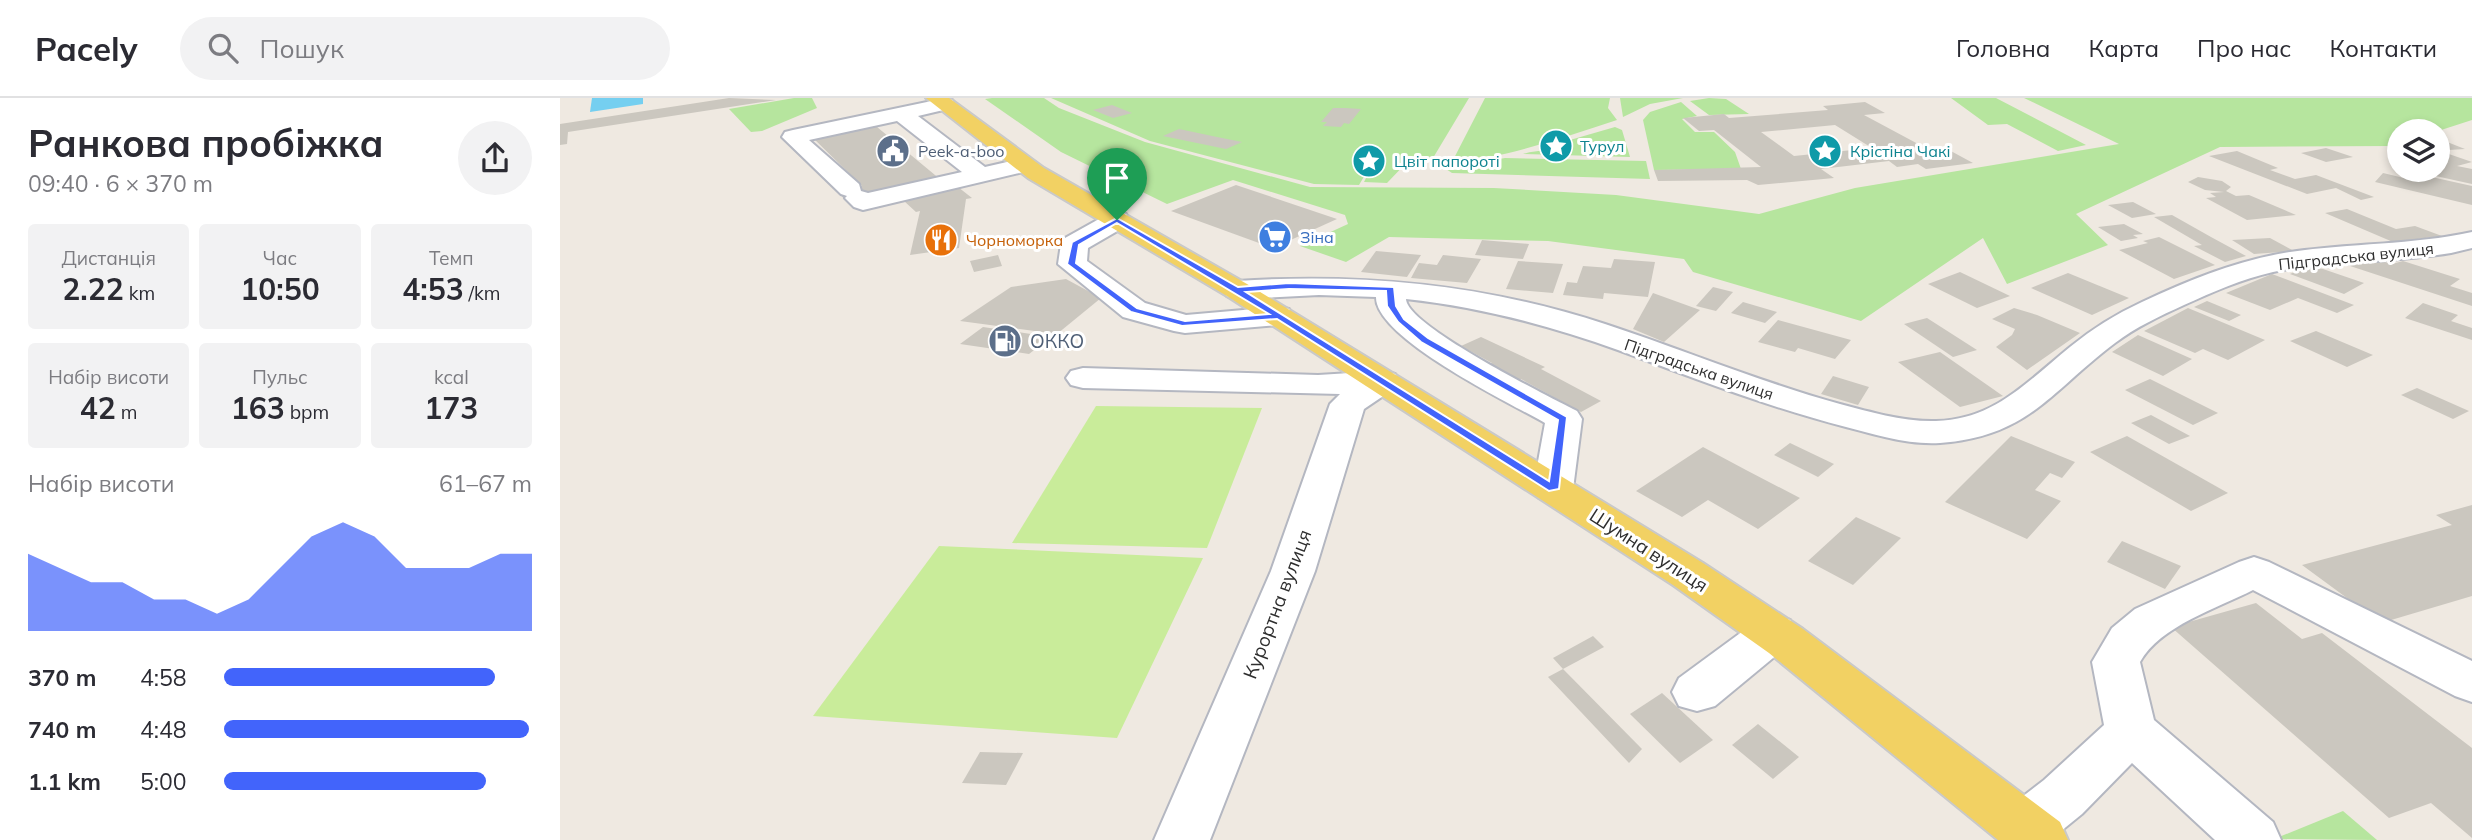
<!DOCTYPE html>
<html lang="uk">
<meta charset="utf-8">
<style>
body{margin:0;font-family:Mulish,sans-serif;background:#f2f2f3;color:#2b2b33;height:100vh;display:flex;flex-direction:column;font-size:26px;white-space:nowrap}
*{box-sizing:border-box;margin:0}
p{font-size:23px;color:#7c7c81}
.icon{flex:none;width:38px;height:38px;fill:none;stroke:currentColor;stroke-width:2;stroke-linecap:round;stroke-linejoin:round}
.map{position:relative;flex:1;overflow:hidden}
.details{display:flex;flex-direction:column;background:#fff;width:560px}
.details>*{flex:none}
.fabs{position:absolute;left:1827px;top:21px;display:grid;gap:14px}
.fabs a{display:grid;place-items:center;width:63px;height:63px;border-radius:50%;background:#fff;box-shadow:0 4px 10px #0003;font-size:35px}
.pin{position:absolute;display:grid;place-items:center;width:60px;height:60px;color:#fff;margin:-72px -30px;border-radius:50% 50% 50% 0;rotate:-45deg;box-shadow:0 0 7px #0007}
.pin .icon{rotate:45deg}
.round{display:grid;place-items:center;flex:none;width:74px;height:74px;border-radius:37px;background:#f2f2f3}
.summary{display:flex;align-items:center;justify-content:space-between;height:119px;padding:0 28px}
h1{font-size:38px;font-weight:700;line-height:52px}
.metrics{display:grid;grid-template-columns:repeat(3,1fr);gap:10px;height:119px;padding:7px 28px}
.metrics div{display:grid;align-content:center;border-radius:7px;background:#f2f2f3;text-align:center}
.metrics b{font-size:30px;font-weight:700}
.metrics small{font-size:19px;font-weight:400}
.metrics p{font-size:19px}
.chart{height:196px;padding:14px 28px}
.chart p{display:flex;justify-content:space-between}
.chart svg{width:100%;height:126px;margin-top:7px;fill:#4264fb;opacity:.7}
ul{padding:0 28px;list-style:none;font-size:23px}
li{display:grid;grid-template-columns:112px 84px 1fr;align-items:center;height:52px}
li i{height:18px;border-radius:9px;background:#4264fb}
header{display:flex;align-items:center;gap:42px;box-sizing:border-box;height:98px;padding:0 35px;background:#fff;border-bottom:2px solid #e1e1e2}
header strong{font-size:33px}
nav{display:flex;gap:38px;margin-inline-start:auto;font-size:24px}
.search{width:490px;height:63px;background:#f2f2f3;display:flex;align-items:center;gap:18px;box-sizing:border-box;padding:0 24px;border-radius:38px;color:#7c7c81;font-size:26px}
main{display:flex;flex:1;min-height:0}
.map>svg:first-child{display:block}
.green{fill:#b6e59e}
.pitch{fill:#c9ec9a}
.water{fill:#75cff0}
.building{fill:#cbc7bf;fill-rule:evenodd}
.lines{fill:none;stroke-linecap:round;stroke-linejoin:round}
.minor-casing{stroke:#b4b7c1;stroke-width:4}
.major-casing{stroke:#c9c9c9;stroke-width:4}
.minor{fill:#fff;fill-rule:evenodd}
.major{fill:#f2d163;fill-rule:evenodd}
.route{fill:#4264fb;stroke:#fff;stroke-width:2;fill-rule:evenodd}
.labels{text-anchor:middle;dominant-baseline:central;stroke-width:6;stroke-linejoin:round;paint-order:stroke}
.far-culture-label{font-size:16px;fill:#0d838f;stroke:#fff;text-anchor:start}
.far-service-label{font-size:16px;fill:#4e5e75;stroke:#fff;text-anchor:start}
.far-shop-label{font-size:16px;fill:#366cbe;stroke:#fff;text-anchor:start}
.far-food-label{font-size:16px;fill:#c56008;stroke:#fff;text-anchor:start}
.far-street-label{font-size:16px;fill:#2e2e2e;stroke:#fff}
.service-label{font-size:19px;fill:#4e5e75;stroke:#fff;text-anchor:start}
.street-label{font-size:19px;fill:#2e2e2e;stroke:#fff}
</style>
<header>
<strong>Pacely</strong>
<div class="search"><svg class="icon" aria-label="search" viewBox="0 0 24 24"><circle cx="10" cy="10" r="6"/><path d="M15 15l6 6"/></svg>Пошук</div>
<nav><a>Головна</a><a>Карта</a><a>Про нас</a><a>Контакти</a></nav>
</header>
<main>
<section class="details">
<div class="summary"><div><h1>Ранкова пробіжка</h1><p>09:40 · 6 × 370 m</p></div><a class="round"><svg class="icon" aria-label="share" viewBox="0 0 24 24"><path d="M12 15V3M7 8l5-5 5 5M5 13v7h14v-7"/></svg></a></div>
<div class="metrics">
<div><p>Дистанція</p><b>2.22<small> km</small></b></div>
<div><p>Час</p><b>10:50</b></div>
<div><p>Темп</p><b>4:53<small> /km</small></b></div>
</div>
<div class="metrics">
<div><p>Набір висоти</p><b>42<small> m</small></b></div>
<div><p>Пульс</p><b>163<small> bpm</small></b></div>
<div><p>kcal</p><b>173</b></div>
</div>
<div class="chart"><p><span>Набір висоти</span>61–67 m</p>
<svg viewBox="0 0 160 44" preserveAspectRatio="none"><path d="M0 44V17L10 22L20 27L30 27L40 33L50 33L60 38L70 33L80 22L90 11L100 6L110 11L120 22L130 22L140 22L150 17L160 17V44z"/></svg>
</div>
<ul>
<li><b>370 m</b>4:58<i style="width:88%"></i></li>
<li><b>740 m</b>4:48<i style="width:99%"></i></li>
<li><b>1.1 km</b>5:00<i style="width:85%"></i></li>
</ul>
</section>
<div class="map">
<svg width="1912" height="742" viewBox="0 0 1912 742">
<rect width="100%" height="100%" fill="#efe9e1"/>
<!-- green -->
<g class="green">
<path d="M234,0h18l5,10 -55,23 -11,1 -22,-23z"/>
<path d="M432,0h52l15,10 86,34 165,45 184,1 122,7 143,19 96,-26 264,-44 -95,-46h448v22l-34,11h-39v14l-4,1 -175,1 -144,67 32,31 -101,39 -24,-46 -122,83 -168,-49 -9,-13 -136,-18 -159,-4 -43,25 -46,-16 48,-22 -3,-9 -112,-35 -66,24 -106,-52 -76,-53z"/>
<path d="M491,0h418l-36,60 -23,1 -23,24 -23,-1 17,-34 -22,37 -45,-1 -164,-43z"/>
<path d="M925,0h125l-2,10 9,12c-53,17 -109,38 -165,42z"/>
<path d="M1060,0h63l-33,6 -27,13z"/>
<path d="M1149,0l17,1 23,15 -40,1 -19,-14z"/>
<path d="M1391,0h45l90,47 -28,6 -51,-27 -19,1z"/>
<path d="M1121,4l16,14 -15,3 13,13h19l21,20 6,17 -87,1 -11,-50 7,-8z"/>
<path d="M1055,29l7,3 8,27 -107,-3c15,-5 29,-2 43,-7l-1,-3 5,-4z"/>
<path d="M945,60l141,3 4,18 -198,-6 -6,-4z"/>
<path d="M1783,713l34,29 -103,-1z"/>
</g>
<!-- pitch -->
<g class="pitch">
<path d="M536,308l166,2 -55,140 -195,-5z"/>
<path d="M379,448l264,12 -86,180 -304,-22z"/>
</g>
<!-- water -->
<path class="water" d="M32,0h51v6l-53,8z"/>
<!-- building -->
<g class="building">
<path d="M169,0l47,2 -208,32 -1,12 -7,1v-21z"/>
<path d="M1305,4l20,11 -21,2 69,37 16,-2 24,13 -47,6 -8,-5 -21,3 -8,-6 -68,8 13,9 -76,7 -11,-5 -89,1 -4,-11 107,-3 -47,-37 -15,1 -16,-13 41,-4 5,4 99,-8 -5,-4zM1275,27l37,23 -78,8 -33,-24z"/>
<path d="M552,7l20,8 -19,5 -20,-8z"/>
<path d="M773,10h12l16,1 -12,15 -5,-1 -3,4 -18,-1 4,-4h-6z"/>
<path d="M311,24l70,58 -95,21 -8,-9 24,-6 -52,-51z"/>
<path d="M619,31l38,8 25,5 -16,7 -63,-13z"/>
<path d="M1878,42h4l23,9 -16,1 -11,-4z"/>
<path d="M1766,50l27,9 -27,5 -25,-9z"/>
<path d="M1677,53l41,17 -8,2 25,9 21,-4 58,22 -13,3 -25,-12 -29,6 -98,-38z"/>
<path d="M1886,55l26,9 -15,4 15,3v15l-59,-13 25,-1v-16z"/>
<path d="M1849,74l63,14v19l-97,-23 8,-9 21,5z"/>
<path d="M1638,79l24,4 9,6 -5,4 10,5 13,-1 47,20 -49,5 -41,-22 10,-1 -6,-4 14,-1 -19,-2 -17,-8z"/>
<path d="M676,87l101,34 -64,29 -102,-37z"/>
<path d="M398,89l14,11 -6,1 -7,49 -49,7 10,-44 -4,1 -12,-11z"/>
<path d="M1573,104l23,12 -24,4 -24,-13z"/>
<path d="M1787,111l49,20 19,-3 27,10 -49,6 -68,-29z"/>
<path d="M1612,117l39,22 35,19 -21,6 -31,-16 8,-1 -48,-28z"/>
<path d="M1564,126l19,10 -10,1 5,3 -17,3 -23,-14z"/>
<path d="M1599,139l56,28 -41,14 -55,-29 29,-7 -5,-2z"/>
<path d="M1710,140l24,13 -40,3 -22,-14z"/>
<path d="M922,142l47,4 -6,15 -48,-4z"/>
<path d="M816,153l45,4 -14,22 -46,-5z"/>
<path d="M438,157l4,11 -28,6 -4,-11z"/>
<path d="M883,157l38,4 -14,24 -56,-5 8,-15 18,2z"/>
<path d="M1810,160l22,6 11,-3 57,18 -10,7 22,7v13l-128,-42z"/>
<path d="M1054,161l41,3 -7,35 -44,-4 -1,6 -40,-4 4,-13 10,1 6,-17 28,2z"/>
<path d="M958,163l45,3 -10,29 -47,-4z"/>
<path d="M1747,168l16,3 41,14 -20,11 -54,-20z"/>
<path d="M1400,174l50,24 -33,12 -49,-24z"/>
<path d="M1508,175l61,25 -37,17 -61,-27z"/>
<path d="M1712,176l82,31 -17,8 -39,-15 -28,12 -44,-17z"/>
<path d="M506,181l35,19 -44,36 -97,-13 51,-34z"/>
<path d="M1153,189l20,5 -17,19 -20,-5z"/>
<path d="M1093,195l47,17 -36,32 -31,-13z"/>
<path d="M1647,203l34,14 -12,6 -35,-14z"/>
<path d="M1183,204l34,10 -12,11 -34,-10z"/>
<path d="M1863,205l35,12 -7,6 21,7v12l-67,-22z"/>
<path d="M1454,210l23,7 43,18 -53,37 -31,-23 16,-12 3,-6 -23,-10z"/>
<path d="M1628,210l77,32 -37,20 -25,-11 -8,4 -51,-22z"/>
<path d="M1367,220l50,32 -24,7 -49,-33z"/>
<path d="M1218,222l73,20 -16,19 -37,-11 -3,4 -37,-10z"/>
<path d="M423,229l68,10 -22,17 -69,-10z"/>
<path d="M1756,233l57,24 -26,12 -57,-26z"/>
<path d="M1578,237l54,24 -29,17 -51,-24z"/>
<path d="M921,239l64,30 -4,2 60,32 -20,11 -60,-33 -7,4 -29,-17 7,-3 -31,-17z"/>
<path d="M1380,254l63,44 -43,11 -62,-45z"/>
<path d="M1273,278l36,11 -11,18 -37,-11z"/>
<path d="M1590,281l68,34 -25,12 -68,-35z"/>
<path d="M1857,290l52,23 -16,8 -52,-24z"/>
<path d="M1591,317l39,21 -21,8 -38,-21z"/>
<path d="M1451,338l64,26 -13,16 -12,-5 -15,17 26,11 -34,38 -82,-37z"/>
<path d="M1567,338l101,57 -37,18 -101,-59z"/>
<path d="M1230,345l44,21 -16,13 -44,-22z"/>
<path d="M1143,349l43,23 54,28 -42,31 -50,-29 -26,17 -46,-26z"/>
<path d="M1912,407v91l-91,27 -79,-58 150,-40 -16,-10z"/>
<path d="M1296,419l45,21 -48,47 -45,-24z"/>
<path d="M1562,443l59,25 -16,23 -58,-27z"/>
<path d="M1696,505l46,36 20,-6 150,115v90l-41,-35 -42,15 -218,-191z"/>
<path d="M1033,538l11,11 -41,22 -10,-11z"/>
<path d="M1003,571l79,80 -13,14 -81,-86z"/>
<path d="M1102,595l51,47 -33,23 -50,-49z"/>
<path d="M1198,626l41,33 -26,22 -41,-34z"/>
<path d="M420,654l43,1 -17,32 -44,-2z"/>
</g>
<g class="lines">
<defs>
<g id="minor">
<path d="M386,0l6,2 3,4 -3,4 -34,8 67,51 39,-9 8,2 4,5 -4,5 -169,40 -9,-3 -9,-9 2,-2 -6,-2 -59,-57 3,-5 8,-2zM337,23l65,51 -94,21 -7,-2 -2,-7 -50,-44z"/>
<path d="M557,114l9,2 4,6 -4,6 -38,22 -1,13 58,42 41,12 92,-8 11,2 4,7 -4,7 -11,2 -93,8 -11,-2 -51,-14 -65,-53 3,-20 4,-6 43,-24z"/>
<path d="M1912,134v16l-21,5c-59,10 -119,7 -178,19 -31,7 -60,20 -89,33 -24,11 -48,22 -69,38 -64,48 -87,94 -175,100 -32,2 -64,-8 -94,-16 -78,-20 -152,-49 -228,-77 -70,-25 -138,-43 -212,-51 1,27 142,97 171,112l5,8 -9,70 -6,9 -14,3 -14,-3 -6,-9 12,-66c-35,-20 -170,-85 -169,-126l-57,-2 -82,4 -10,-3 -5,-6 5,-6 10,-3c126,-8 247,3 368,43 79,26 155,58 235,80 31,8 64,18 96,17 58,-1 92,-40 134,-74 22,-18 46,-33 72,-45 47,-22 96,-42 148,-50 61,-9 122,-7 182,-20z"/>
<path d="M523,270l235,7 65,-4 12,3 5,7 -5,7 -31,21 -49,162 -105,269h-56l117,-269 59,-167 10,-10 -257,-6 -12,-3 -5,-7 5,-7z"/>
<path d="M1694,459l15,5 203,99v41l-17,-6 -202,-106c-35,18 -93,36 -113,72l14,58 119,102 8,18h-66l-83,-77 -50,51 -32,26h-47l-6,-13 8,-17 39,-30 60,-55 -12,-63 20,-34 23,-19 104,-47z"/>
<path d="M1214,517l16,5 7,12 -7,12 -75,62 -18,5 -18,-5 -7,-14 7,-14 79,-58z"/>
</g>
<path id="major" d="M366,0h23l95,70 203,116 456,279 100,66 257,193 8,18h-70l-229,-187 -96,-68 -446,-289 -199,-118z"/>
</defs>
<!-- minor casing -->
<use href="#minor" class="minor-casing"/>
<!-- major casing -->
<use href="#major" class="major-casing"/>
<!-- minor -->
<use href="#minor" class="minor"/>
<!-- major -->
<use href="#major" class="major"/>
</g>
<!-- route -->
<path class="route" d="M557,120l121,69 51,-4 105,4 2,19 8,13 24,19 139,79 -8,72 -10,2 -272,-172 -95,7 -51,-14 -64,-48 5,-22zM557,125l152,91 -84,7 -48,-13 -61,-45 3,-18zM729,191l97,2 1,15 11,16 23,20 137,78 -9,61 -303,-189z"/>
<!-- icons -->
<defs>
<symbol id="sight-disc" viewBox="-11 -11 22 22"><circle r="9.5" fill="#0f9aa8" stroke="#fff"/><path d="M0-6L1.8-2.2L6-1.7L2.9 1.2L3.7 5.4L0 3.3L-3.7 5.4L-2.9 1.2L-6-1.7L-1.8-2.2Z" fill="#fff"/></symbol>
<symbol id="civic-disc" viewBox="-11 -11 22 22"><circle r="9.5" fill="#5c6f8a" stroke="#fff"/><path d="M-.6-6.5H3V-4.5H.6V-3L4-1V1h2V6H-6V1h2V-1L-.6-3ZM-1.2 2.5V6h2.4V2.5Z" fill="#fff"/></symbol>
<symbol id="supermarket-disc" viewBox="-11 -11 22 22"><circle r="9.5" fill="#3f7fe0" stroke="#fff"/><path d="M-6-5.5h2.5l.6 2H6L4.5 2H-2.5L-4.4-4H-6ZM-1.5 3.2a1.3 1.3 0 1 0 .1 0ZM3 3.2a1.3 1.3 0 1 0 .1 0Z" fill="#fff"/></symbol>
<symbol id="restaurant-disc" viewBox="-11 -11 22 22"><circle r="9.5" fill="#e8710a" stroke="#fff"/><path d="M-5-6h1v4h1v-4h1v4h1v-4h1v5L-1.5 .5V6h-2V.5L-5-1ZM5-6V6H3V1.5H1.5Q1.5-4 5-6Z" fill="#fff"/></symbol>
<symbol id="fuel-disc" viewBox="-11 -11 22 22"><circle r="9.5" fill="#5c6f8a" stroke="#fff"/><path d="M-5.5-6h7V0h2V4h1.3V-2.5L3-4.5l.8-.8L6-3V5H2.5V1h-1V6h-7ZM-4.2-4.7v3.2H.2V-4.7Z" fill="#fff"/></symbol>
</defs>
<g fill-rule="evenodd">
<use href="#sight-disc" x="977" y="29" width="38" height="38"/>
<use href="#civic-disc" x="314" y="34" width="38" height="38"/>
<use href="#sight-disc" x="1246" y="34" width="38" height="38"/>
<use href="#sight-disc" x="790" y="44" width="38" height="38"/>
<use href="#supermarket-disc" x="696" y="120" width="38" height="38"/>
<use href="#restaurant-disc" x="362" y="123" width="38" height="38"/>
<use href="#fuel-disc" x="426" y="224" width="38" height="38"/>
</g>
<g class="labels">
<!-- far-culture labels -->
<g class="far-culture-label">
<text x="1020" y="48">Турул</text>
<text x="1290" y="53">Крістіна Чакі</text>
<text x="834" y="63">Цвіт папороті</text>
</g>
<!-- far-service labels -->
<g class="far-service-label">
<text x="358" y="53">Peek-a-boo</text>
</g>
<!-- far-shop labels -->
<g class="far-shop-label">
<text x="740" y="139">Зіна</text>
</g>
<!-- far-food labels -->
<g class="far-food-label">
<text x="406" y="142">Чорноморка</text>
</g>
<!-- far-street labels -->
<g class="far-street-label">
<text transform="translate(1796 158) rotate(-6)">Підградська вулиця</text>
<text transform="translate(1139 271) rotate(19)">Підградська вулиця</text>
</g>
<!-- service labels -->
<g class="service-label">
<text x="470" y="243">ОККО</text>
</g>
<!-- street labels -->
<g class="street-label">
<text transform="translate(1089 452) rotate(33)">Шумна вулиця</text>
<text transform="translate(717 506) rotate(-69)">Курортна вулиця</text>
</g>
</g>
</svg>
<div class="fabs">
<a><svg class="icon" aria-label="layers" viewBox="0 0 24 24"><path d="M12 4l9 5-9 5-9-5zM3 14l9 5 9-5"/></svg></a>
</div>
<div class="pin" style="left:557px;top:122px;background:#1e9e55"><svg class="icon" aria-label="arrive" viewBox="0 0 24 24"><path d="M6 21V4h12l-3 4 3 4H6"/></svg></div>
</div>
</main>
